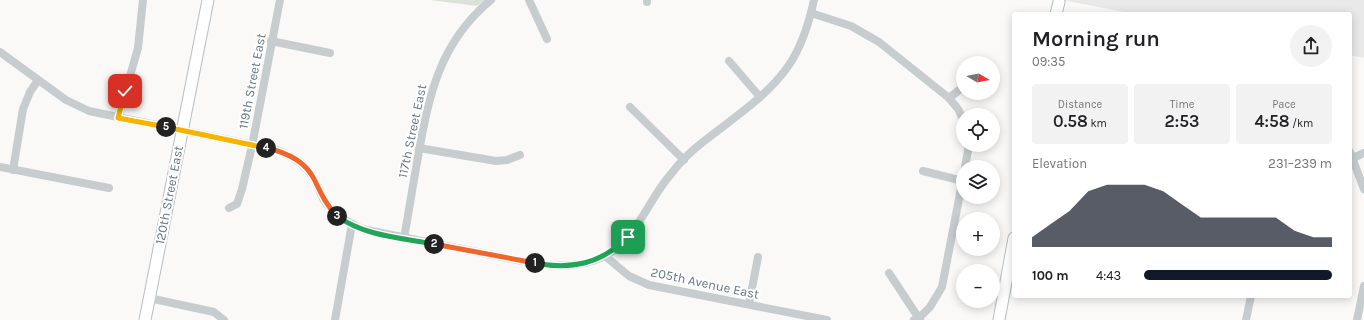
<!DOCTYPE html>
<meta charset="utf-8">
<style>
body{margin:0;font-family:Karla,sans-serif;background:#f2f2f2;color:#202124;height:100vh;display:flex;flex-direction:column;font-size:15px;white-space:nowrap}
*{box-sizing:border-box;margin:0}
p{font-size:13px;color:#757577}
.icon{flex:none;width:22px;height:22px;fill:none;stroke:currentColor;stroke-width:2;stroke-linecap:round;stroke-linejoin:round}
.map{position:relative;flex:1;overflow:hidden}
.side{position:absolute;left:1012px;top:12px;width:340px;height:286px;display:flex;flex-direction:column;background:#fff;border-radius:4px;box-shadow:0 2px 10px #0003}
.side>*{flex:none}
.needle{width:26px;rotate:100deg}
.controls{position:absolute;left:956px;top:56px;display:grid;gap:8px}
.controls a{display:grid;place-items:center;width:44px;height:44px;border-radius:50%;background:#fff;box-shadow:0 2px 10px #0003;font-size:20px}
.pin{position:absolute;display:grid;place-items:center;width:34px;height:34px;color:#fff;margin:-17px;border-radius:8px;box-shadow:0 2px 6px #0006}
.km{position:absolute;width:20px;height:20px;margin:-10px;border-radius:50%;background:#222;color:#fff;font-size:11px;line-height:20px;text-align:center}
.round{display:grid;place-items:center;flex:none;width:42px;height:42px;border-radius:21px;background:#f2f2f2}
.headline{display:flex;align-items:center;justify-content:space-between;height:68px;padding:0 20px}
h1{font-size:22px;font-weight:600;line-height:30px}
.metrics{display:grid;grid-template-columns:repeat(3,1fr);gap:6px;height:68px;padding:4px 20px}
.metrics div{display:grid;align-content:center;border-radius:4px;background:#f2f2f2;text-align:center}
.metrics b{font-size:17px;font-weight:600}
.metrics small{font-size:11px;font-weight:400}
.metrics p{font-size:11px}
.chart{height:112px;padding:8px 20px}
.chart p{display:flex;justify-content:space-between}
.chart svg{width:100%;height:72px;margin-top:4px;fill:#111827;opacity:.7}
ul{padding:0 20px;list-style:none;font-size:13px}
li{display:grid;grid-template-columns:64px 48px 1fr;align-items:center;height:30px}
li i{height:10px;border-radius:5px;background:#111827}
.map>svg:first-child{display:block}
.built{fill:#e8e9e8}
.green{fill:#dce2d8}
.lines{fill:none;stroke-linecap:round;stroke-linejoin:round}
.secondary-casing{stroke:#b6bec2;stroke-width:13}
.street{stroke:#c7cccf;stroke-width:8}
.secondary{stroke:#fff;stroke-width:11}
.split-1-casing{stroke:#fff;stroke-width:8}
.split-2-casing{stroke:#fff;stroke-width:8}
.split-3-casing{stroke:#fff;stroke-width:8}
.split-4-casing{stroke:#fff;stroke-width:8}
.split-5-casing{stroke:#fff;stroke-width:8}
.split-6-casing{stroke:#fff;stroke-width:8}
.split-1{stroke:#22a559;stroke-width:5}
.split-2{stroke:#f0652b;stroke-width:5}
.split-3{stroke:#22a559;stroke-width:5}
.split-4{stroke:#f0652b;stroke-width:5}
.split-5{stroke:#f5b400;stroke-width:5}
.split-6{stroke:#f5b400;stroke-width:5}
.labels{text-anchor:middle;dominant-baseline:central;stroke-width:4;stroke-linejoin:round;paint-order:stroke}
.street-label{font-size:13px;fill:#627884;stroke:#fff}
</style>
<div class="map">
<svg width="1364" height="320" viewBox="0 0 1364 320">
<rect width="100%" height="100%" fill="#faf9f7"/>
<!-- built -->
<path class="built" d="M1062,0h302v58l-14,-3v-41h-215z"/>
<!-- green -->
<path class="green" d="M430,0h56l-9,6z"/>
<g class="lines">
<defs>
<g id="secondary">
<path d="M1056,14l3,-12"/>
<path d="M145,320l63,-320"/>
<path d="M999,320l15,-82"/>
</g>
</defs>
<!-- secondary casing -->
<use href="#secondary" class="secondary-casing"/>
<!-- street -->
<g class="street">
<path d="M529,0l18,39"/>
<path d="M647,0v2"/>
<path d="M811,13l40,13 28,16 70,56 9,11 5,10"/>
<path d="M271,41l59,12"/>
<path d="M0,52l66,48 23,11 188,39c15,6 29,15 37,29 5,9 7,19 14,27 10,12 21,16 34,23l175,35c23,3 47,3 68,-8 33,-18 42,-55 66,-82 9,-12 20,-23 32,-32 30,-24 64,-45 86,-77 13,-19 20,-42 25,-65"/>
<path d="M729,61l31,36"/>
<path d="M949,98l14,-11"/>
<path d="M630,107l54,53"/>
<path d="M118,118l20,-70 5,-48"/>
<path d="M419,148l77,13 11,-1 13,-5"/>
<path d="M1350,152l14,37"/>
<path d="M1353,158l11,-5"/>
<path d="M0,167l109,21"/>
<path d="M965,167l4,-22"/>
<path d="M13,170l10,-61 7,-17 8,-12"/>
<path d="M923,171l40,10"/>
<path d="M229,208l8,-4 5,-15 10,-43 28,-146"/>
<path d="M404,238c5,-27 9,-54 14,-81 11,-63 22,-115 73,-157"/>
<path d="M605,256l24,20 20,9 178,35"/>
<path d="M889,273l31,47"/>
<path d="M149,298l65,14 10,8"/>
<path d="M749,304l9,-47"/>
<path d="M335,320l17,-96"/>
<path d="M914,320l8,-5 8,-8 12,-20 21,-109"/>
<path d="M1246,320l5,-24"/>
<path d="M1357,320l7,-34"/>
</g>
<!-- secondary -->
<use href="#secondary" class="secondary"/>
</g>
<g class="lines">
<defs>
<path id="split-1" d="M535,263c36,7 66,1 93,-26"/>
<path id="split-2" d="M434,244l101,19"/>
<path id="split-3" d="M337,216c27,20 65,22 97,28"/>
<path id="split-4" d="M266,148c19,4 39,13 48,31 7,14 12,26 23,37"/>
<path id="split-5" d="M166,127l100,21"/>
<path id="split-6" d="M125,91l-7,27 48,9"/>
</defs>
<!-- split-1 casing -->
<use href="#split-1" class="split-1-casing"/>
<!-- split-2 casing -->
<use href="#split-2" class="split-2-casing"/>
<!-- split-3 casing -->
<use href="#split-3" class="split-3-casing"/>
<!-- split-4 casing -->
<use href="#split-4" class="split-4-casing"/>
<!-- split-5 casing -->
<use href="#split-5" class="split-5-casing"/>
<!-- split-6 casing -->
<use href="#split-6" class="split-6-casing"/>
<!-- split-1 -->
<use href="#split-1" class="split-1"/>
<!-- split-2 -->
<use href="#split-2" class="split-2"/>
<!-- split-3 -->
<use href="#split-3" class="split-3"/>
<!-- split-4 -->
<use href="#split-4" class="split-4"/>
<!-- split-5 -->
<use href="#split-5" class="split-5"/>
<!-- split-6 -->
<use href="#split-6" class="split-6"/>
</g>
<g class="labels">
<!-- street labels -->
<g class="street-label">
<text transform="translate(252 81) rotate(-79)">119th Street East</text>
<text transform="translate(412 131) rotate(-78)">117th Street East</text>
<text transform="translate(169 195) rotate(-79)">120th Street East</text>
<text transform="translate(705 283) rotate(12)">205th Avenue East</text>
</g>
</g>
</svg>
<div class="controls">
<a><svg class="needle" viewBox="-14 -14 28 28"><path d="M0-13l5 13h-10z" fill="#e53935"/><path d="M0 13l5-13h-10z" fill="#757577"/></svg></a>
<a><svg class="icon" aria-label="locate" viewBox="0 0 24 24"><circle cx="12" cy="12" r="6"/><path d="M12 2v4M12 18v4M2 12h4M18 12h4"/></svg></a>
<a><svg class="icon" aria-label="layers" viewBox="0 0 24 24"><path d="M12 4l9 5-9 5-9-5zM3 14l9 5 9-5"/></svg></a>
<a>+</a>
<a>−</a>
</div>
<div class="pin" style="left:628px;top:237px;background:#1e9e55"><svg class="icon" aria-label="arrive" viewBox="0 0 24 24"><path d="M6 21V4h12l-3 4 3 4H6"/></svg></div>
<div class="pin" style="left:125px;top:91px;background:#d93025"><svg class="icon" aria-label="check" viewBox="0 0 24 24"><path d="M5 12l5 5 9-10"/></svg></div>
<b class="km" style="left:535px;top:263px">1</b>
<b class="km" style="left:434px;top:244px">2</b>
<b class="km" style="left:337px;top:216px">3</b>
<b class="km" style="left:266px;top:148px">4</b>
<b class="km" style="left:166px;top:127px">5</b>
<section class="side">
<div class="headline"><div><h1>Morning run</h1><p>09:35</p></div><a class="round"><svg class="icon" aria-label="share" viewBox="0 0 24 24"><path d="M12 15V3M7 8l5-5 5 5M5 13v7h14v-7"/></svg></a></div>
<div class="metrics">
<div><p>Distance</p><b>0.58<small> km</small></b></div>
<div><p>Time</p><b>2:53</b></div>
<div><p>Pace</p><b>4:58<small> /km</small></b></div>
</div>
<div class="chart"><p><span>Elevation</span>231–239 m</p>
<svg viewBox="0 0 160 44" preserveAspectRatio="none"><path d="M0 44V38L10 30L20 22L30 10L40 6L50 6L60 6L70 10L80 18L90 26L100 26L110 26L120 26L130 26L140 34L150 38L160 38V44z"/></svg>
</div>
<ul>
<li><b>100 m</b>4:43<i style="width:100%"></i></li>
</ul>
</section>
</div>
